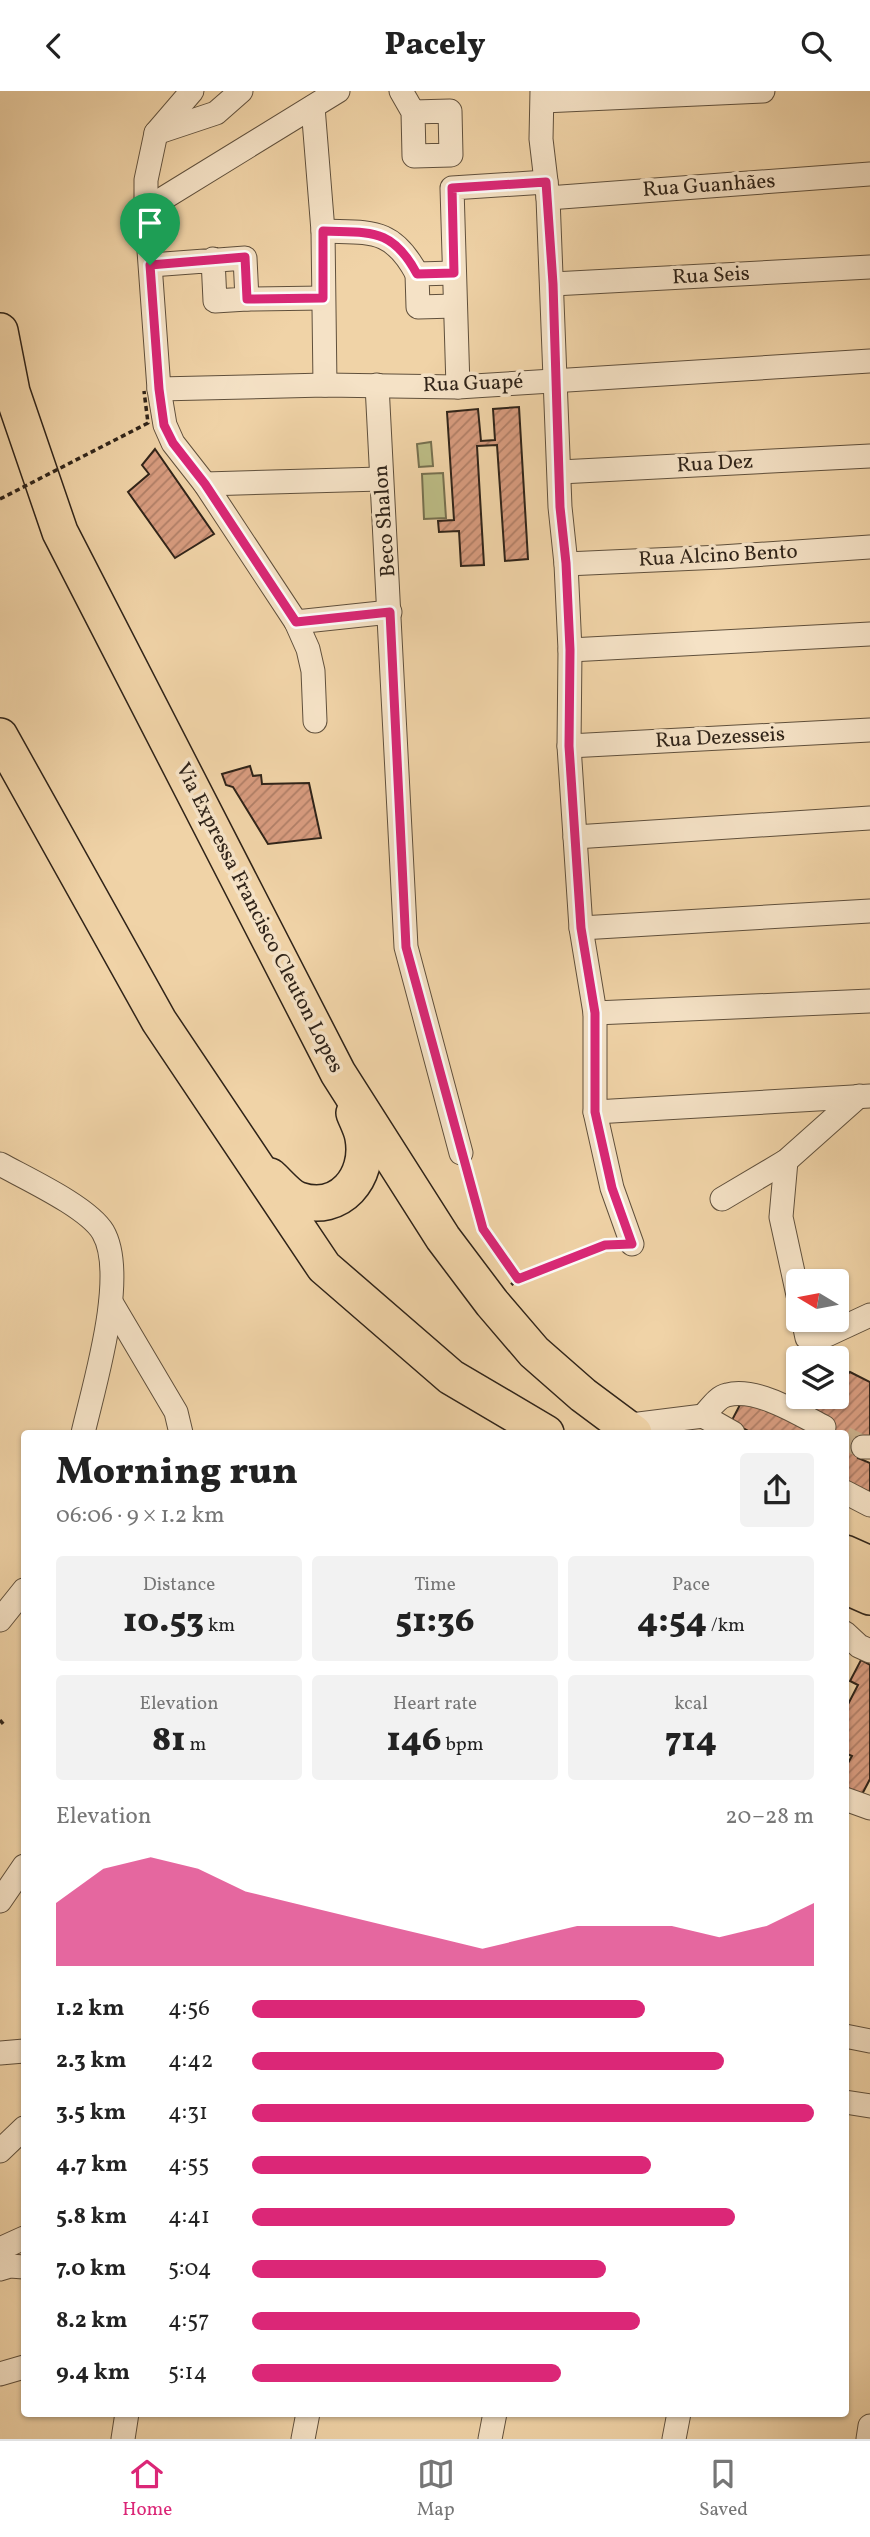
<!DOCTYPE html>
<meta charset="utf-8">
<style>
body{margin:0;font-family:Vollkorn,serif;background:#f2f2f2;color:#222;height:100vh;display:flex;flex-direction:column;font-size:26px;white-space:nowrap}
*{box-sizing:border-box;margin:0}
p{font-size:23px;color:#767676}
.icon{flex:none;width:38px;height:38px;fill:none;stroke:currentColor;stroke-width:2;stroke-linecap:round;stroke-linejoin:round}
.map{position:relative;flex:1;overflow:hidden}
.drawer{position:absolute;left:21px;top:1339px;width:828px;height:987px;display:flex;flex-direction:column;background:#fff;border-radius:7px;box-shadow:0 2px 5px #0004}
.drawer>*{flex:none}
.needle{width:46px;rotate:280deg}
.buttons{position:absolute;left:786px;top:1178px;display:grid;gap:14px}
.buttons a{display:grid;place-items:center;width:63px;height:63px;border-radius:7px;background:#fff;box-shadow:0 2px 5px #0004;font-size:35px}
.pin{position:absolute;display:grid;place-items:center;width:60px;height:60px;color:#fff;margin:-72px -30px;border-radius:50% 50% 50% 0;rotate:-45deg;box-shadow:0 0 7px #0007}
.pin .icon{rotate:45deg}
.round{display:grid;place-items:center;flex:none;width:74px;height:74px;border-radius:7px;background:#f2f2f2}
.head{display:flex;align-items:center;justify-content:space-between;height:119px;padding:0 35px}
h1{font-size:38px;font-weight:800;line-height:52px}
.metrics{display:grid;grid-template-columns:repeat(3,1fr);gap:10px;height:119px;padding:7px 35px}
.metrics div{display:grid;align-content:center;border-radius:7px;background:#f2f2f2;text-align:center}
.metrics b{font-size:35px;font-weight:800}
.metrics small{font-size:19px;font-weight:400}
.metrics p{font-size:19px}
.chart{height:196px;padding:14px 35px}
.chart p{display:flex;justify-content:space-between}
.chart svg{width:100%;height:126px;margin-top:7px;fill:#db2777;opacity:.7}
ul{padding:0 35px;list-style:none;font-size:23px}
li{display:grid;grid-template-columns:112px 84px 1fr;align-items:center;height:52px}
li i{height:18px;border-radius:9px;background:#db2777}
header{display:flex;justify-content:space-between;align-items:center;height:91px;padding:0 35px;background:#fff;font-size:32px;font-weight:800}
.tabs{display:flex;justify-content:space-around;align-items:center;height:98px;border-top:2px solid #e0e0e0;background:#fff;font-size:19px;color:#767676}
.tabs a{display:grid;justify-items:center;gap:4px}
.tabs .active{color:#db2777}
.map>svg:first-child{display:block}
.pitch{fill:#bcbc85;stroke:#76704f;stroke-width:2}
.building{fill:url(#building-hatch);stroke:#302419;stroke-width:2}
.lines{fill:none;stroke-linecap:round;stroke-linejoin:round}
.minor-tunnel{stroke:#cab08b;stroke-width:23;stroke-dasharray:23 11;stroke-linecap:butt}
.minor-casing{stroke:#60503c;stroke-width:25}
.highway-casing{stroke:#302419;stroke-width:38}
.path{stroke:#302419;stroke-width:3.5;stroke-dasharray:5 3.5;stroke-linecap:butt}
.minor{stroke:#f5e2c6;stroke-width:23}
.highway{stroke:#f0d3a7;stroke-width:35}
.path-bridge{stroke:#302419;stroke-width:3.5;stroke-dasharray:5 3.5;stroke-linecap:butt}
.route-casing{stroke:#fff;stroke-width:14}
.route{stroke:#db2777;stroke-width:9}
.labels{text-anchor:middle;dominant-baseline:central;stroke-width:7;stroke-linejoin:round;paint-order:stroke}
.street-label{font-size:21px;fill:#302419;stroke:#f5e2c6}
</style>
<header><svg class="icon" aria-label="back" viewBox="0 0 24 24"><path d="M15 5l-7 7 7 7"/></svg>Pacely<svg class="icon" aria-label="search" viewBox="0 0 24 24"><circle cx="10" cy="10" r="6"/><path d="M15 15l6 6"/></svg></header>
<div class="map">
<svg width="870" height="2348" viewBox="0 0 870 2348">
<defs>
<pattern id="building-hatch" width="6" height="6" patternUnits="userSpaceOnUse" patternTransform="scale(1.75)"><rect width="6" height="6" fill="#d79b7e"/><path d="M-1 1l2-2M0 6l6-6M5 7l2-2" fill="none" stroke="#af7e66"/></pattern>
</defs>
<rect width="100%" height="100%" fill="#f0d3a7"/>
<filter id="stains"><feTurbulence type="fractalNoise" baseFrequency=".00286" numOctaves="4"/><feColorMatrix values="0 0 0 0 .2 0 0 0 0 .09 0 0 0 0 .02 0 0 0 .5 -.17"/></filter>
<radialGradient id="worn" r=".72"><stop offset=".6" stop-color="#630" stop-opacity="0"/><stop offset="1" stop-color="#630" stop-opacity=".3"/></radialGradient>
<!-- pitch -->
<g class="pitch">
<path d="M431,351l2,24 -14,1 -2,-23z"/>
<path d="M443,382l3,45 -22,1 -2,-45z"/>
</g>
<!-- building -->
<g class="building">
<path d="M519,316l9,152 -23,2 -8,-116 -20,1 7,119 -23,1 -2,-35 -20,1 -1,-11 16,-1 -7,-108 31,-3 3,32 14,-1 -2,-31z"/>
<path d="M155,358l59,85 -39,24 -47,-66 21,-18 -7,-9z"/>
<path d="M250,675l3,10 8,-1 1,9 47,-1 12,55 -53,6 -35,-57 -7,-2 -4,-11z"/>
<path d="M850,1281l20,10v58l-3,-1 -9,19 12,5v31l-25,-13v-48h-24l-13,-26 13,-10h15v-14z"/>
<path d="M743,1308l76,34h-67l-21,-11z"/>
<path d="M861,1569l9,5v114l-11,21 -14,-8v-24l7,-12 -7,-3v-43l13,-25 -8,-4z"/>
</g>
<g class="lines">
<!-- minor-tunnel -->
<path class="minor-tunnel" d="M845,1347l18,9"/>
<defs>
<g id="minor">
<path d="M192,0l-36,42 -10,47v29l13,180 6,36 8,18 32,41 91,138 12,27 5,22 2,50"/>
<path d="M401,0l12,21 1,44 37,-1 -1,-44 -37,1"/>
<path d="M542,0l-1,48 7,59 12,309 6,57 4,86 -1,96 12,182 14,85v99l17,76 20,56"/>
<path d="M543,10l220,-10"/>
<path d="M313,16l10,124 2,154"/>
<path d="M156,42l60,-20 25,-22"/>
<path d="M548,107l322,-24"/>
<path d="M146,118l192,-118"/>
<path d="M323,140c47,2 69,-4 94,43"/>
<path d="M151,174l94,-7 2,41 -32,2 -2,-42"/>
<path d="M454,182l-37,1 1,33 37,-1"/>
<path d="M553,193l317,-17"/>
<path d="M247,208l76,-1"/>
<path d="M377,294l29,562 55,206"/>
<path d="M458,296l-6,-199 94,-6"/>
<path d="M159,298l166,-4 133,2 412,-26"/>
<path d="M560,381l310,-16"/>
<path d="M205,393l176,-5"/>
<path d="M566,473l155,-7 149,-10"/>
<path d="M296,531l94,-10"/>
<path d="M570,559l300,-16"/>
<path d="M569,655l301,-16"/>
<path d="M575,746l295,-19"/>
<path d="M581,837l289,-17"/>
<path d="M595,922l275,-12"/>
<path d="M595,1021l275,-16"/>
<path d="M786,1070l-5,56 17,78"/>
<path d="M0,1073c27,15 88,43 103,68 25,43 -9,153 -20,201"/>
<path d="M722,1108l64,-38 73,-65"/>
<path d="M111,1211l65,110 5,21"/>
<path d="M803,1228l4,19 20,-3 43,-20"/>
<path d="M703,1325c7,-7 14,-19 24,-21 30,-8 72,19 97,32"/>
<path d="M623,1335l80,-10 30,17"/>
<path d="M863,1356h7"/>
<path d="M845,1401l25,13"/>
<path d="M0,1529l24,-30"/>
<path d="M845,1542l14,13 11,5"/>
<path d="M845,1708l25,9"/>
<path d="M0,1810l24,-35"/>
<path d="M845,1945l25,5"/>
<path d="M0,1962l24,-2"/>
<path d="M845,2011l25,4"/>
<path d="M0,2060l24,-23"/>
<path d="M0,2158l24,-11"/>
<path d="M0,2178l10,-3 14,1"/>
<path d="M0,2283l24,-7"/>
<path d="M123,2348l4,-26"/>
<path d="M303,2348l5,-26"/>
<path d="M490,2348l5,-26"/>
<path d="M674,2348l5,-26"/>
<path d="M868,2348l2,-13"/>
</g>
<g id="highway">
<path d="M0,240l12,61 48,140 278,541 105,165 49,65 42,49 49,43 51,38"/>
<path d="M0,645l159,285 165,246 127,110 95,56"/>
<path d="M270,1085c8,7 19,21 29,24 41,14 71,-23 64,-62 -1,-8 -6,-17 -9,-25"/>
<path d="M845,1462l25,11"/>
<path d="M845,1495l25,11"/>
</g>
</defs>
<!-- minor casing -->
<use href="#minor" class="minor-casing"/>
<!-- highway casing -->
<use href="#highway" class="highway-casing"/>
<!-- path -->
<g class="path">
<path d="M465,1078l18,60 35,50 -7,6"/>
<path d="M518,1188l87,-34h9"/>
<path d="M0,1629l4,5"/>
</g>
<!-- minor -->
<use href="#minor" class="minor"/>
<!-- highway -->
<use href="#highway" class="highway"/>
<!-- path-bridge -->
<path class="path-bridge" d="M0,408l148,-76 -4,-32"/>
</g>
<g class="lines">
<defs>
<path id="route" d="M546,91l7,102 7,223 6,56 4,87 -1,96 12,182 14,85v99l17,76 20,56 -27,1 -87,34 -35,-50 -77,-282 -16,-335 -94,10 -91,-138 -32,-41 -9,-18 -5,-36 -9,-124 95,-8 2,42 76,-1v-67c47,2 69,-4 94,43l37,-1 -2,-85z"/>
</defs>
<!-- route casing -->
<use href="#route" class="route-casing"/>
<!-- route -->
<use href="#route" class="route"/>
</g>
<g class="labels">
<!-- street labels -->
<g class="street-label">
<text transform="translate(709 95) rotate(-4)">Rua Guanhães</text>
<text transform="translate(711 185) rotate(-3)">Rua Seis</text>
<text transform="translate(473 293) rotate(-2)">Rua Guapé</text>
<text transform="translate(715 373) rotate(-3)">Rua Dez</text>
<text transform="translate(385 430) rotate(-94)">Beco Shalon</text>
<text transform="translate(718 465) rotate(-3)">Rua Alcino Bento</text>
<text transform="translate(720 647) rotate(-3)">Rua Dezesseis</text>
<text transform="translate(259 827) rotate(63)">Via Expressa Francisco Cleuton Lopes</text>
</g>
</g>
<rect width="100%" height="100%" filter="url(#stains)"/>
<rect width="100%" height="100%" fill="url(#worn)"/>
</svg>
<div class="buttons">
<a><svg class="needle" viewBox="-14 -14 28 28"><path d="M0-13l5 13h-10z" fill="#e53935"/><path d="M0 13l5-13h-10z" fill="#767676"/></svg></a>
<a><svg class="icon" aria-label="layers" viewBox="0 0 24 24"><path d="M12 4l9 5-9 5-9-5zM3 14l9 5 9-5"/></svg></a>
</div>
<div class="pin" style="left:150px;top:174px;background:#1e9e55"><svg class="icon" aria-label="arrive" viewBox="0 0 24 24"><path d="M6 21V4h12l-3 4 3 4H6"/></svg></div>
<section class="drawer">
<div class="head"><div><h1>Morning run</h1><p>06:06 · 9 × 1.2 km</p></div><a class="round"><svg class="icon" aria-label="share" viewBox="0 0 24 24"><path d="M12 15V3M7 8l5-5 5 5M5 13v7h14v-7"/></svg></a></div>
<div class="metrics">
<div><p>Distance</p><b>10.53<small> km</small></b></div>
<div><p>Time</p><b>51:36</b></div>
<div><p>Pace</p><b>4:54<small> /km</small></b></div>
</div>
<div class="metrics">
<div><p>Elevation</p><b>81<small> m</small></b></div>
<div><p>Heart rate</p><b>146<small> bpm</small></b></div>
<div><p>kcal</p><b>714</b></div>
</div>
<div class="chart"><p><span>Elevation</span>20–28 m</p>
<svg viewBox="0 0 160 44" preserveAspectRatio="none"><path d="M0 44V22L10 10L20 6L30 10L40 18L50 22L60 26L70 30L80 34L90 38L100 34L110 30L120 30L130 30L140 34L150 30L160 22V44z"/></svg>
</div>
<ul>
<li><b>1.2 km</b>4:56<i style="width:70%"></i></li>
<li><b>2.3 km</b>4:42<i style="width:84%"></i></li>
<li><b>3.5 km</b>4:31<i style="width:100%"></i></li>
<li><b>4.7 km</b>4:55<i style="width:71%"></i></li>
<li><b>5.8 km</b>4:41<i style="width:86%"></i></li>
<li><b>7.0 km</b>5:04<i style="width:63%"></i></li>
<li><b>8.2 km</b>4:57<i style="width:69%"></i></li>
<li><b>9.4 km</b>5:14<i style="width:55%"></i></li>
</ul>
</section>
</div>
<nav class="tabs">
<a class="active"><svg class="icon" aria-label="home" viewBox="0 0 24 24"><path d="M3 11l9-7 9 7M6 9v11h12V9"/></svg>Home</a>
<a><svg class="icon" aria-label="map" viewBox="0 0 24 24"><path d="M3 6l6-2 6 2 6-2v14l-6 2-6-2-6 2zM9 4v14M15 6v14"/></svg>Map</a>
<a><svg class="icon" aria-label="saved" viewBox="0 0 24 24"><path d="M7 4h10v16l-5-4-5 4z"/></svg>Saved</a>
</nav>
